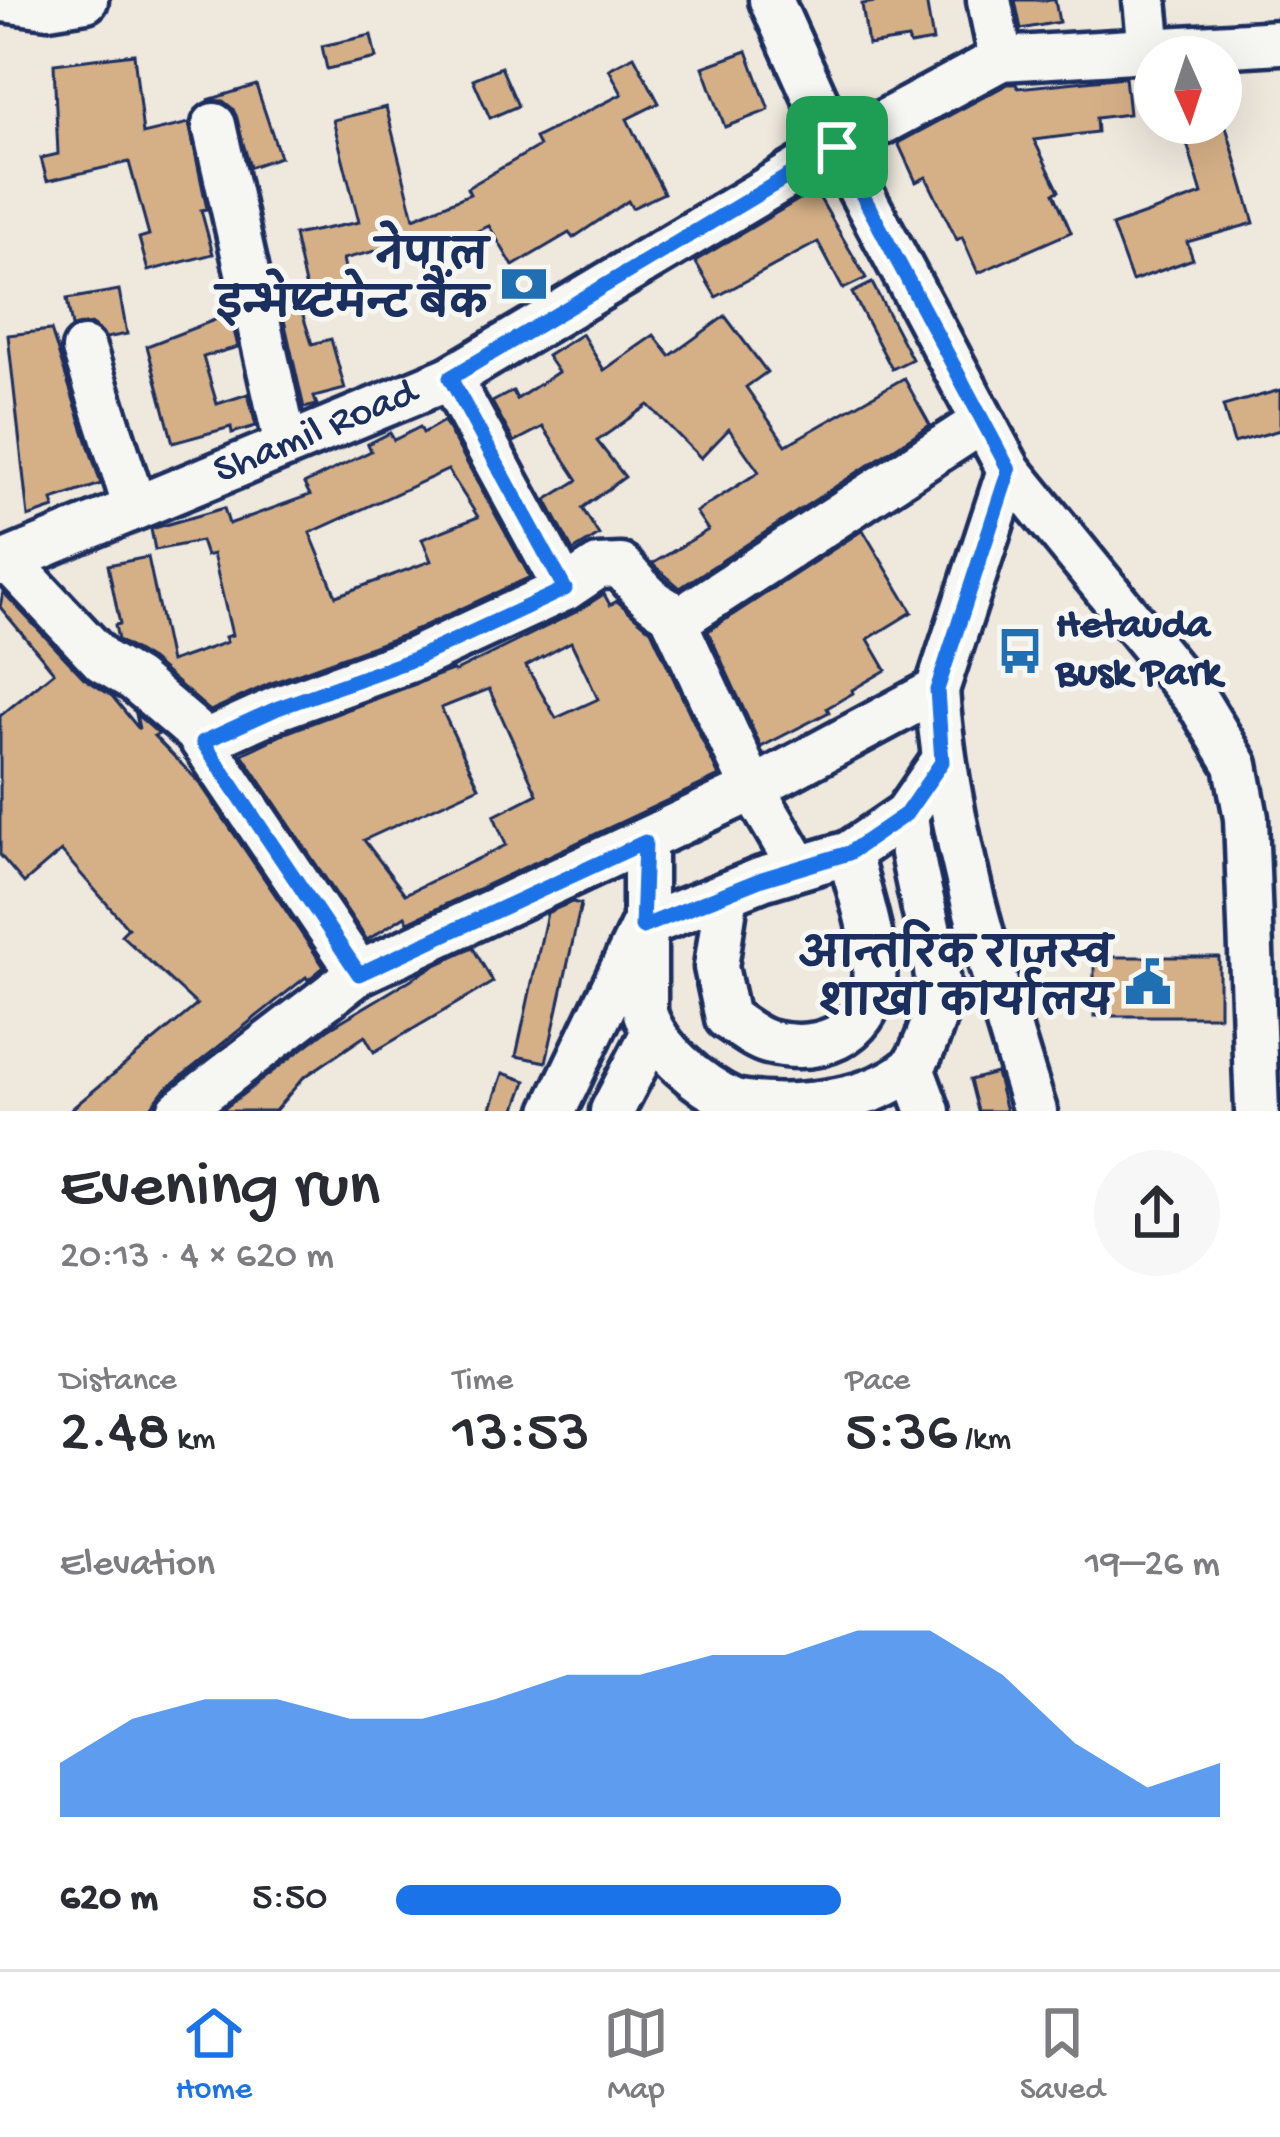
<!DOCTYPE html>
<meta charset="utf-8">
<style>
body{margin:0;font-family:"Gochi Hand","Playpen Sans Deva",sans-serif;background:#f7f7f7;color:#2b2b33;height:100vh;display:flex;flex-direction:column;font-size:45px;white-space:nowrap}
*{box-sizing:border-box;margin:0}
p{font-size:39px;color:#7c7c81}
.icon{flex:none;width:66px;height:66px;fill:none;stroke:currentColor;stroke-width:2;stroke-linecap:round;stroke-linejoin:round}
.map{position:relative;height:1111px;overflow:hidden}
.drawer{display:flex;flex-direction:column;background:#fff;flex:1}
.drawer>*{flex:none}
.needle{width:78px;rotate:177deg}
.buttons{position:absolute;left:1134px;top:36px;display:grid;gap:24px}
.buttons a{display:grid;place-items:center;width:108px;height:108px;border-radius:50%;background:#fff;box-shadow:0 12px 48px #0002;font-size:60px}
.pin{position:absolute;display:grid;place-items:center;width:102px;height:102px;color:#fff;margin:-51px;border-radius:24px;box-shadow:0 6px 18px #0006}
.round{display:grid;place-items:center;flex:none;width:126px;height:126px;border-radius:63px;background:#f7f7f7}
.headline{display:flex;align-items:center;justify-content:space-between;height:204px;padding:0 60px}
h1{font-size:66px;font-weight:600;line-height:90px}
.figures{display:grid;grid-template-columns:repeat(3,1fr);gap:18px;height:204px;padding:12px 60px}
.figures div{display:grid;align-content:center}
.figures b{font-size:60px;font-weight:600}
.figures small{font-size:33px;font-weight:400}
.figures p{font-size:33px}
.chart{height:336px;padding:24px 60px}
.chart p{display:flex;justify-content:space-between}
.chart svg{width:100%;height:216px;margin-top:12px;fill:#1a73e8;opacity:.7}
ul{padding:0 60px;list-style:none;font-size:39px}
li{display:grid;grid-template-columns:192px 144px 1fr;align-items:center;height:90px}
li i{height:30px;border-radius:15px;background:#1a73e8}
.tab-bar{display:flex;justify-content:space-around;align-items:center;height:168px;border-top:3px solid #e1e1e2;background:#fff;font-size:33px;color:#7c7c81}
.tab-bar a{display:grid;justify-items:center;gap:6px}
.tab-bar .selected{color:#1a73e8}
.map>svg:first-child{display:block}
.building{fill:#d5b087;stroke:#1b2f5e;stroke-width:3;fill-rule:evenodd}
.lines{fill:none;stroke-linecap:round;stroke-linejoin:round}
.minor-casing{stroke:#1b2f5e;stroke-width:51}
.minor{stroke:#f6f6f2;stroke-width:42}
.route-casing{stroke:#fff;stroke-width:24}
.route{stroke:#1a73e8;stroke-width:15}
.labels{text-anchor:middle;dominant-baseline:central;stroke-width:10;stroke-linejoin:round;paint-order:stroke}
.poi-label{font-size:42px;font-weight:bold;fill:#1b2f5e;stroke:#f6f6f2;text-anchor:end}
.street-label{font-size:42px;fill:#1b2f5e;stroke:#f6f6f2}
</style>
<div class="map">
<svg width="1280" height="1111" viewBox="0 0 1280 1111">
<rect width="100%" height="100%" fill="#efe8dd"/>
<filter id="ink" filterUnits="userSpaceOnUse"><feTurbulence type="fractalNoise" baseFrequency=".00833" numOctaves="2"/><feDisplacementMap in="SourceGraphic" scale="24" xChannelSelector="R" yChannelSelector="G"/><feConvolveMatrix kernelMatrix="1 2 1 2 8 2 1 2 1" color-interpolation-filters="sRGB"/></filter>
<g filter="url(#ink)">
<!-- building -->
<g class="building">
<path d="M889,0h37l7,41 -23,4 -2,-6 -40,6 -6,-41z"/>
<path d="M1015,0h40l4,22 -38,7z"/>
<path d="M371,35l5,23 -49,11 -5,-23z"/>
<path d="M747,51l22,59 -44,17 -22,-60z"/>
<path d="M134,54l9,80 46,-11 18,86 -6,1 12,44 -65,17 -9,-33 10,-3 -20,-73 -82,19 -6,-23 17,-4 -4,-90z"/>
<path d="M634,56l25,47 -32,16 37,74 -32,15 -4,-7 -55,37 -4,-5 -56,33 -24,-40 -52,23 -6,-12 -88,22 6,27 -42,8 -13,-59 65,-13 -26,-102 53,-13 28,111 56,-24 -3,-6 72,-42 -4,-8 87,-44 -13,-25z"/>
<path d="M501,67l17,39 -28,12 -17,-39z"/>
<path d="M1125,77l4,37 -33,4 1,14 -63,8 25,51 -5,2 17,39 -93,41 -16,-36 -5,3 -31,-63 -10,5 -18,-39 110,-59h8l2,4z"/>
<path d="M256,85l24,72 -30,10 -17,-58 -10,-8 -15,-1z"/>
<path d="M1181,123h44l29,100 -67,19 6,17 -61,22 -20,-55 90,-32z"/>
<path d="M815,190l51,88 -23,11 -25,-47 -102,55 -21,-36z"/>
<path d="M872,283l40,76 -20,10 -40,-76z"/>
<path d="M119,290l8,44 -21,4 -15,-14 -19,3 -5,-28z"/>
<path d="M300,306l12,38 19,-5 14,50 -31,8 3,8 -13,3 -22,-97z"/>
<path d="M230,314l8,33 -35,10 14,47 31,-10 8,32 -24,7 -1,-6 -58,16 -26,-97z"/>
<path d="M725,316l42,56 -21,15 40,58 118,-67 26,47 -250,163 -28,-24 56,-34 -12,-18 63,-40 -30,-43 -28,29 -53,-53 -51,36 28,36 -43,31 17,27 -26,16 -27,-51 32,-20 -35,-53 -29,15 -22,-40 21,-11 4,8 41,-27 -11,-16 35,-22 22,36 50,-35 16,21z"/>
<path d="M51,330l50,154 -49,16 2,8 -26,9 -20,-182z"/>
<path d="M1280,390v40l-46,13 -11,-37z"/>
<path d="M444,421l86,156 -126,58 -135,49 -59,27 -59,-51 -33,-20 -3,-15 5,-1 -12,-59 40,-8 22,105 57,-20 -2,-5 7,-2 -19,-81 -7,2 -5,-15 -46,9 -4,-21 73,-21 5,16 81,-29 -6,-11 67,-33 -3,-7 22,-11 4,7 26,-13 3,6zM448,470l30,47 -56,22 9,22 -95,35 -26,-63z"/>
<path d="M863,530l49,82 -44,27 18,31 -34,20 1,3 -26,15 2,4 -68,35 -53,-116z"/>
<path d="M3,592l81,86 28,18 27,33 -3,-15 23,20 -5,2 45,46 125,185 -16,13 -2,-3 -143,114 -15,20h-79l128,-106 -76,-70 7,-7 -67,-77 -37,32 -24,-28v-139l54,-44 -54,-65z"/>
<path d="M604,594l6,11 7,-4 34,29 68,146 -311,146 -3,-6 -38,24 -125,-186 46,-22 164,-62 2,2 122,-60zM571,642l27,57 -42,19 -30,-52zM489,689l48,105 -43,22 12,29 -101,49 -41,-54 115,-53 -38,-79z"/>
<path d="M572,902l9,2 -35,158 -30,-6 31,-143z"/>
<path d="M473,948l20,34 -119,70 -9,-16 -62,42 -28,33h-54l107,-82 102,-61z"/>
<rect x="1094" y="957" width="125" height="59"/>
<path d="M503,1073l23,8 -11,30h-25z"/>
<path d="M996,1073l10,38h-28l-8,-31z"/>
</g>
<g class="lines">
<defs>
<g id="minor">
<path d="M2,0l46,6 38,-6"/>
<path d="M771,0l66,147 172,323 189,232 38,63 10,53 11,293"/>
<path d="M989,0l12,59"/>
<path d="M1145,0l5,50"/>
<path d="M214,125l72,320"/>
<path d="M84,349l51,159"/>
<path d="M450,378l115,211"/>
<path d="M9,561l94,100 32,19 61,52 163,241"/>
<path id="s1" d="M0,564l450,-186 387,-231 164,-88 279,-17"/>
<path d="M671,613l82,176 46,78"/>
<path d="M937,690c10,146 55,282 98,421"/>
<path d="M203,742l75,-34 136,-49 151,-70 33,-22 23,-1c17,20 36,45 63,50l298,-194"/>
<path d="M645,842v171c12,37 54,72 89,88 51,10 133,3 175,-31 8,-7 14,-21 18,-31 6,-15 13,-38 11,-54 -6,-57 -26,-113 -32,-171"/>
<path d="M727,893l-11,74 11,51c13,8 27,20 41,24 49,12 99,-4 106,-60 4,-37 -16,-93 -25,-129"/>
<path d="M912,1068l16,43"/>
<path d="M179,1111l180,-138 394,-184 184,-99 72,-220"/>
<path d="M554,1111l88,-184 120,-48 87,-26 57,-39 36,-52"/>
<path d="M612,1111l40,-77"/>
</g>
</defs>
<!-- minor casing -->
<use href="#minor" class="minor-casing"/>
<!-- minor -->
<use href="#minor" class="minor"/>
</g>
</g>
<g class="lines" filter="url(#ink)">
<defs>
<path id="route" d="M837,147l172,323 -72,220 5,72 -36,52 -57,39 -87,26 -120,48 3,-85 -286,132 -156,-232 75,-34 136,-49 151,-70 -115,-211z"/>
</defs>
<!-- route casing -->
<use href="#route" class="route-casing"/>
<!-- route -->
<use href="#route" class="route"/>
</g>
<!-- icons -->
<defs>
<symbol id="bank-bare" viewBox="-9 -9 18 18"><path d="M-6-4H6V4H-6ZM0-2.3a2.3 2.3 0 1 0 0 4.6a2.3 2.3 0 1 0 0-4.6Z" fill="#1f6fb2" stroke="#f6f6f2" stroke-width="2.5" paint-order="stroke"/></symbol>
<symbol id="bus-bare" viewBox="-9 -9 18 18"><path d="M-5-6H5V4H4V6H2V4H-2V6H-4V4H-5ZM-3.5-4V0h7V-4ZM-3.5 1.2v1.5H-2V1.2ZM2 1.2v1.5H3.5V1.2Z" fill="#1f6fb2" stroke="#f6f6f2" stroke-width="2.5" paint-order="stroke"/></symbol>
<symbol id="civic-bare" viewBox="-9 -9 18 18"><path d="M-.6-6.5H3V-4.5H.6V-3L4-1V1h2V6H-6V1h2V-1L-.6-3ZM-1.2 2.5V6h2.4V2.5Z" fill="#1f6fb2" stroke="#f6f6f2" stroke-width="2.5" paint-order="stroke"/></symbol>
</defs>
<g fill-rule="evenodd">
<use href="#bank-bare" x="491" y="251" width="66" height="66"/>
<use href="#bus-bare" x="987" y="618" width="66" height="66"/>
<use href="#civic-bare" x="1115" y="949" width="66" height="66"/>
</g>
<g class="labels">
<!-- poi labels -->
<g class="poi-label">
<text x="488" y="260">नेपाल<tspan x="488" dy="48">इन्भेष्टमेन्ट बैंक</tspan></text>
<text x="1056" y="627" text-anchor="start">Hetauda<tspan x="1056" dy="48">Busk Park</tspan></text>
<text x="1112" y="958">आन्तरिक राजस्व<tspan x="1112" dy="48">शाखा कार्यालय</tspan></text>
</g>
<!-- street labels -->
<g class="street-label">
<text stroke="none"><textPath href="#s1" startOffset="342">Shamil Road</textPath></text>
</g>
</g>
</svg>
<div class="buttons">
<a><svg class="needle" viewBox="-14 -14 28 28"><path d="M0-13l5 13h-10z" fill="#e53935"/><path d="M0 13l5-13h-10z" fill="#7c7c81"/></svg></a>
</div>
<div class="pin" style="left:837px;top:147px;background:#1e9e55"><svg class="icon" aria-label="arrive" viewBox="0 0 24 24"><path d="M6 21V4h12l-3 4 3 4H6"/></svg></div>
</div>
<section class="drawer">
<div class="headline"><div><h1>Evening run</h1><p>20:13 · 4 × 620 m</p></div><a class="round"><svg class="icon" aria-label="share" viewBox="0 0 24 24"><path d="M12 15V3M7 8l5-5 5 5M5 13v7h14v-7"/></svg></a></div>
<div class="figures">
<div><p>Distance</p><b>2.48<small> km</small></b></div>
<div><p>Time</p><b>13:53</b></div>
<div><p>Pace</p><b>5:36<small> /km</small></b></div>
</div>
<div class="chart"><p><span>Elevation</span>19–26 m</p>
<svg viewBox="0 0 160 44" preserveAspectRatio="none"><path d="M0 44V33L10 24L20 20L30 20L40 24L50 24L60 20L70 15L80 15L90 11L100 11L110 6L120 6L130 15L140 29L150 38L160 33V44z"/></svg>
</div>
<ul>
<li><b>620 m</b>5:50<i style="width:54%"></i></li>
</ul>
</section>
<nav class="tab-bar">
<a class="selected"><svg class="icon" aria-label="home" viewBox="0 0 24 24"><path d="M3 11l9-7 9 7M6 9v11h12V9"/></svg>Home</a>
<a><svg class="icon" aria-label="map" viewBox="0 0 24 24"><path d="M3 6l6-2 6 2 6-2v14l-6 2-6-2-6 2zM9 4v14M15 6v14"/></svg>Map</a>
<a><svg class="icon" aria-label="saved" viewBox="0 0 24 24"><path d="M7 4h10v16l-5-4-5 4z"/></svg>Saved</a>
</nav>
